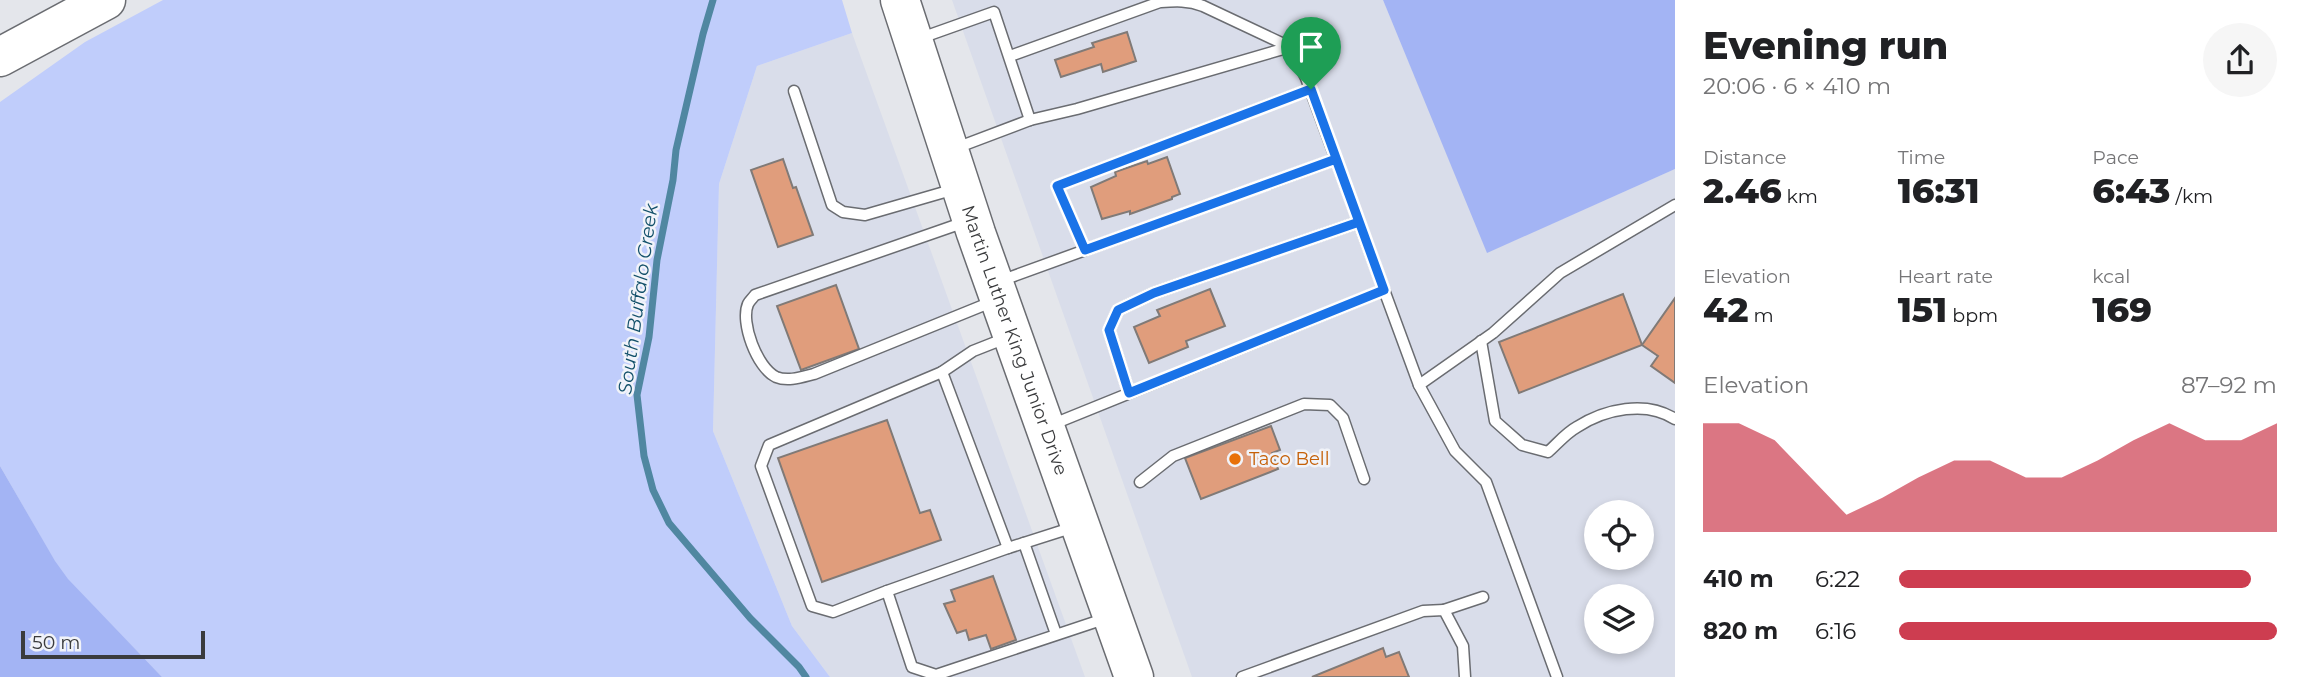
<!DOCTYPE html>
<meta charset="utf-8">
<style>
body{margin:0;font-family:Montserrat,sans-serif;background:#f6f6f6;color:#202124;height:100vh;display:flex;flex-direction:column;font-size:26px;white-space:nowrap}
*{box-sizing:border-box;margin:0}
p{font-size:23px;color:#757577}
.icon{flex:none;width:38px;height:38px;fill:none;stroke:currentColor;stroke-width:2;stroke-linecap:round;stroke-linejoin:round}
.map{position:relative;flex:1;overflow:hidden}
.side{display:flex;flex-direction:column;background:#fff;width:630px}
.side>*{flex:none}
.buttons{position:absolute;left:1584px;top:500px;display:grid;gap:14px}
.buttons a{display:grid;place-items:center;width:70px;height:70px;border-radius:50%;background:#fff;box-shadow:0 4px 10px #0003;font-size:35px}
.scale{position:absolute;left:21px;bottom:18px;width:184px;box-sizing:border-box;padding-left:7px;border:4px solid #3a3b3d;border-top:0;font-size:19px;line-height:24px;white-space:nowrap;color:#3a3b3d;-webkit-text-stroke:5px #f1f3f9;paint-order:stroke}
.pin{position:absolute;display:grid;place-items:center;width:60px;height:60px;color:#fff;margin:-72px -30px;border-radius:50% 50% 50% 0;rotate:-45deg;box-shadow:0 0 7px #0007}
.pin .icon{rotate:45deg}
.round{display:grid;place-items:center;flex:none;width:74px;height:74px;border-radius:37px;background:#f6f6f6}
.head{display:flex;align-items:center;justify-content:space-between;height:119px;padding:0 28px}
h1{font-size:38px;font-weight:800;line-height:52px}
.figures{display:grid;grid-template-columns:repeat(3,1fr);gap:10px;height:119px;padding:7px 28px}
.figures div{display:grid;align-content:center}
.figures b{font-size:35px;font-weight:800}
.figures small{font-size:19px;font-weight:400}
.figures p{font-size:19px}
.chart{height:196px;padding:14px 28px}
.chart p{display:flex;justify-content:space-between}
.chart svg{width:100%;height:126px;margin-top:7px;fill:#cd3d50;opacity:.7}
ul{padding:0 28px;list-style:none;font-size:23px}
li{display:grid;grid-template-columns:112px 84px 1fr;align-items:center;height:52px}
li i{height:18px;border-radius:9px;background:#cd3d50}
main{display:flex;flex:1;min-height:0}
.map>svg:first-child{display:block}
.built{fill:#d9ddea;fill-rule:evenodd}
.green{fill:#c0cdfb}
.forest{fill:#a3b4f4}
.lines{fill:none;stroke-linecap:round;stroke-linejoin:round}
.stream{stroke:#5087a1;stroke-width:7}
.building{fill:#e09d7c;stroke:#807a77;stroke-width:2}
.lane-casing{stroke:#6a6c71;stroke-width:13}
.highway-casing{stroke:#6a6c71;stroke-width:41}
.lane{stroke:#fff;stroke-width:10}
.highway{stroke:#fff;stroke-width:38}
.route-casing{stroke:#fff;stroke-width:14}
.route{stroke:#1a73e8;stroke-width:9}
.food-dot{fill:#e8710a;stroke:#f1f3f9;stroke-width:2.5}
.labels{text-anchor:middle;dominant-baseline:central;stroke-width:5;stroke-linejoin:round;paint-order:stroke}
.street-label{font-size:18px;fill:#3a3b3d;stroke:#f1f3f9}
.food-label{font-size:18px;fill:#c56008;stroke:#f1f3f9;text-anchor:start}
.water-label{font-size:19px;font-style:italic;fill:#12506a;stroke:#f1f3f9}
</style>
<main>
<div class="map">
<svg width="1675" height="677" viewBox="0 0 1675 677">
<rect width="100%" height="100%" fill="#e4e6eb"/>
<!-- built -->
<g class="built">
<path d="M952,0h431l105,252 187,-83v508h-483zM1596,513h46v45h-46zM1596,597h46v45h-46z"/>
<path d="M852,33l233,644h-255l-38,-51 -79,-195 6,-247 38,-118z"/>
</g>
<!-- green -->
<path class="green" d="M163,0h679l10,33 -95,33 -38,118 -6,247 79,195 38,51h-668l-94,-97 -13,-18 -55,-96v-364l85,-60z"/>
<!-- forest -->
<g class="forest">
<path d="M1383,0h292v169l-188,84z"/>
<path d="M0,466l55,95 13,18 94,98h-162z"/>
</g>
<g class="lines">
<!-- stream -->
<path class="stream" d="M713,0l-10,34 -27,116 -3,30 -16,80 -8,77 -12,58 7,61 9,34 16,33 81,95 49,49 7,10"/>
</g>
<!-- building -->
<g class="building">
<path d="M1127,32l9,29 -33,11 -2,-8 -40,13 -6,-17 39,-13 -2,-4z"/>
<path d="M1167,157l13,37 -8,3v2l-42,15v-3l-28,8 -11,-32 25,-11 -1,-4 32,-11 1,3z"/>
<path d="M783,159l10,29 3,-1 17,48 -35,12 -27,-77z"/>
<path d="M836,285l23,64 -58,21 -24,-64z"/>
<path d="M1210,289l15,37 -39,15 2,6 -39,16 -15,-36 26,-11 -3,-6z"/>
<path d="M1623,294l19,51 -123,48 -20,-51z"/>
<path d="M1675,298v85l-24,-17 7,-10 -16,-11z"/>
<path d="M887,420l33,93 10,-3 11,30 -119,42 -44,-124z"/>
<path d="M1271,426l9,24 -8,3 6,16 -77,30 -16,-41z"/>
<path d="M993,576l23,64 -25,9 -5,-14 -17,5 -3,-10 -9,3 -13,-29 11,-3 -4,-11z"/>
<path d="M1383,648l3,9 13,-5 10,25h-97z"/>
</g>
<g class="lines">
<defs>
<g id="lane">
<path d="M918,39l76,-27 36,108"/>
<path d="M1010,56l150,-54c15,-1 28,-2 43,4l87,41"/>
<path d="M794,91l38,114 11,7 22,3 90,-26"/>
<path d="M956,148l74,-28 47,-11 213,-62 16,31 113,307"/>
<path d="M965,222l-210,73c-2,3 -5,5 -7,9 -8,18 9,64 28,73 12,5 26,0 38,-3l180,-73"/>
<path d="M1085,250l-28,-64 254,-97"/>
<path d="M1000,281l336,-122"/>
<path d="M1006,338l-33,13 -31,21 66,176 66,-21"/>
<path d="M1481,341l14,80 27,24 26,7c9,-8 18,-19 29,-25 28,-18 69,-27 98,-8"/>
<path d="M1129,393l-20,-63 9,-20 36,-17 205,-71"/>
<path d="M1051,425l333,-135"/>
<path d="M1140,482l33,-26 131,-52 26,1 13,13 21,61"/>
<path d="M1024,543l32,91"/>
<path d="M1008,548l-121,43 25,76 24,8 171,-57"/>
<path d="M887,591l-54,21 -21,-6 -51,-140 8,-21 173,-73"/>
<path d="M1444,610l39,-13"/>
<path d="M1242,677l181,-66 21,-1 19,36 2,31"/>
<path d="M1557,677l-71,-195 -31,-31 -36,-66 74,-52 67,-60 115,-68"/>
</g>
<g id="highway">
<path id="s1" d="M900,0l76,233 158,444"/>
<path d="M0,57l106,-57"/>
</g>
</defs>
<!-- lane casing -->
<use href="#lane" class="lane-casing"/>
<!-- highway casing -->
<use href="#highway" class="highway-casing"/>
<!-- lane -->
<use href="#lane" class="lane"/>
<!-- highway -->
<use href="#highway" class="highway"/>
</g>
<g class="lines">
<defs>
<path id="route" d="M1311,89l-254,97 28,64 251,-91 23,63 -205,71 -36,17 -9,20 20,63 255,-103c-24,-67 -49,-134 -73,-201"/>
</defs>
<!-- route casing -->
<use href="#route" class="route-casing"/>
<!-- route -->
<use href="#route" class="route"/>
</g>
<!-- markers -->
<circle class="food-dot" cx="1235" cy="459" r="7"/>
<g class="labels">
<!-- street labels -->
<g class="street-label">
<text stroke="none"><textPath href="#s1" startOffset="359">Martin Luther King Junior Drive</textPath></text>
</g>
<!-- food labels -->
<g class="food-label">
<text x="1249" y="459">Taco Bell</text>
</g>
<!-- water labels -->
<g class="water-label">
<text transform="translate(638 299) rotate(-82)">South Buffalo Creek</text>
</g>
</g>
</svg>
<div class="buttons">
<a><svg class="icon" aria-label="locate" viewBox="0 0 24 24"><circle cx="12" cy="12" r="6"/><path d="M12 2v4M12 18v4M2 12h4M18 12h4"/></svg></a>
<a><svg class="icon" aria-label="layers" viewBox="0 0 24 24"><path d="M12 4l9 5-9 5-9-5zM3 14l9 5 9-5"/></svg></a>
</div>
<div class="scale">50 m</div>
<div class="pin" style="left:1311px;top:89px;background:#1e9e55"><svg class="icon" aria-label="arrive" viewBox="0 0 24 24"><path d="M6 21V4h12l-3 4 3 4H6"/></svg></div>
</div>
<section class="side">
<div class="head"><div><h1>Evening run</h1><p>20:06 · 6 × 410 m</p></div><a class="round"><svg class="icon" aria-label="share" viewBox="0 0 24 24"><path d="M12 15V3M7 8l5-5 5 5M5 13v7h14v-7"/></svg></a></div>
<div class="figures">
<div><p>Distance</p><b>2.46<small> km</small></b></div>
<div><p>Time</p><b>16:31</b></div>
<div><p>Pace</p><b>6:43<small> /km</small></b></div>
</div>
<div class="figures">
<div><p>Elevation</p><b>42<small> m</small></b></div>
<div><p>Heart rate</p><b>151<small> bpm</small></b></div>
<div><p>kcal</p><b>169</b></div>
</div>
<div class="chart"><p><span>Elevation</span>87–92 m</p>
<svg viewBox="0 0 160 44" preserveAspectRatio="none"><path d="M0 44V6L10 6L20 12L30 25L40 38L50 32L60 25L70 19L80 19L90 25L100 25L110 19L120 12L130 6L140 12L150 12L160 6V44z"/></svg>
</div>
<ul>
<li><b>410 m</b>6:22<i style="width:93%"></i></li>
<li><b>820 m</b>6:16<i style="width:100%"></i></li>
</ul>
</section>
</main>
